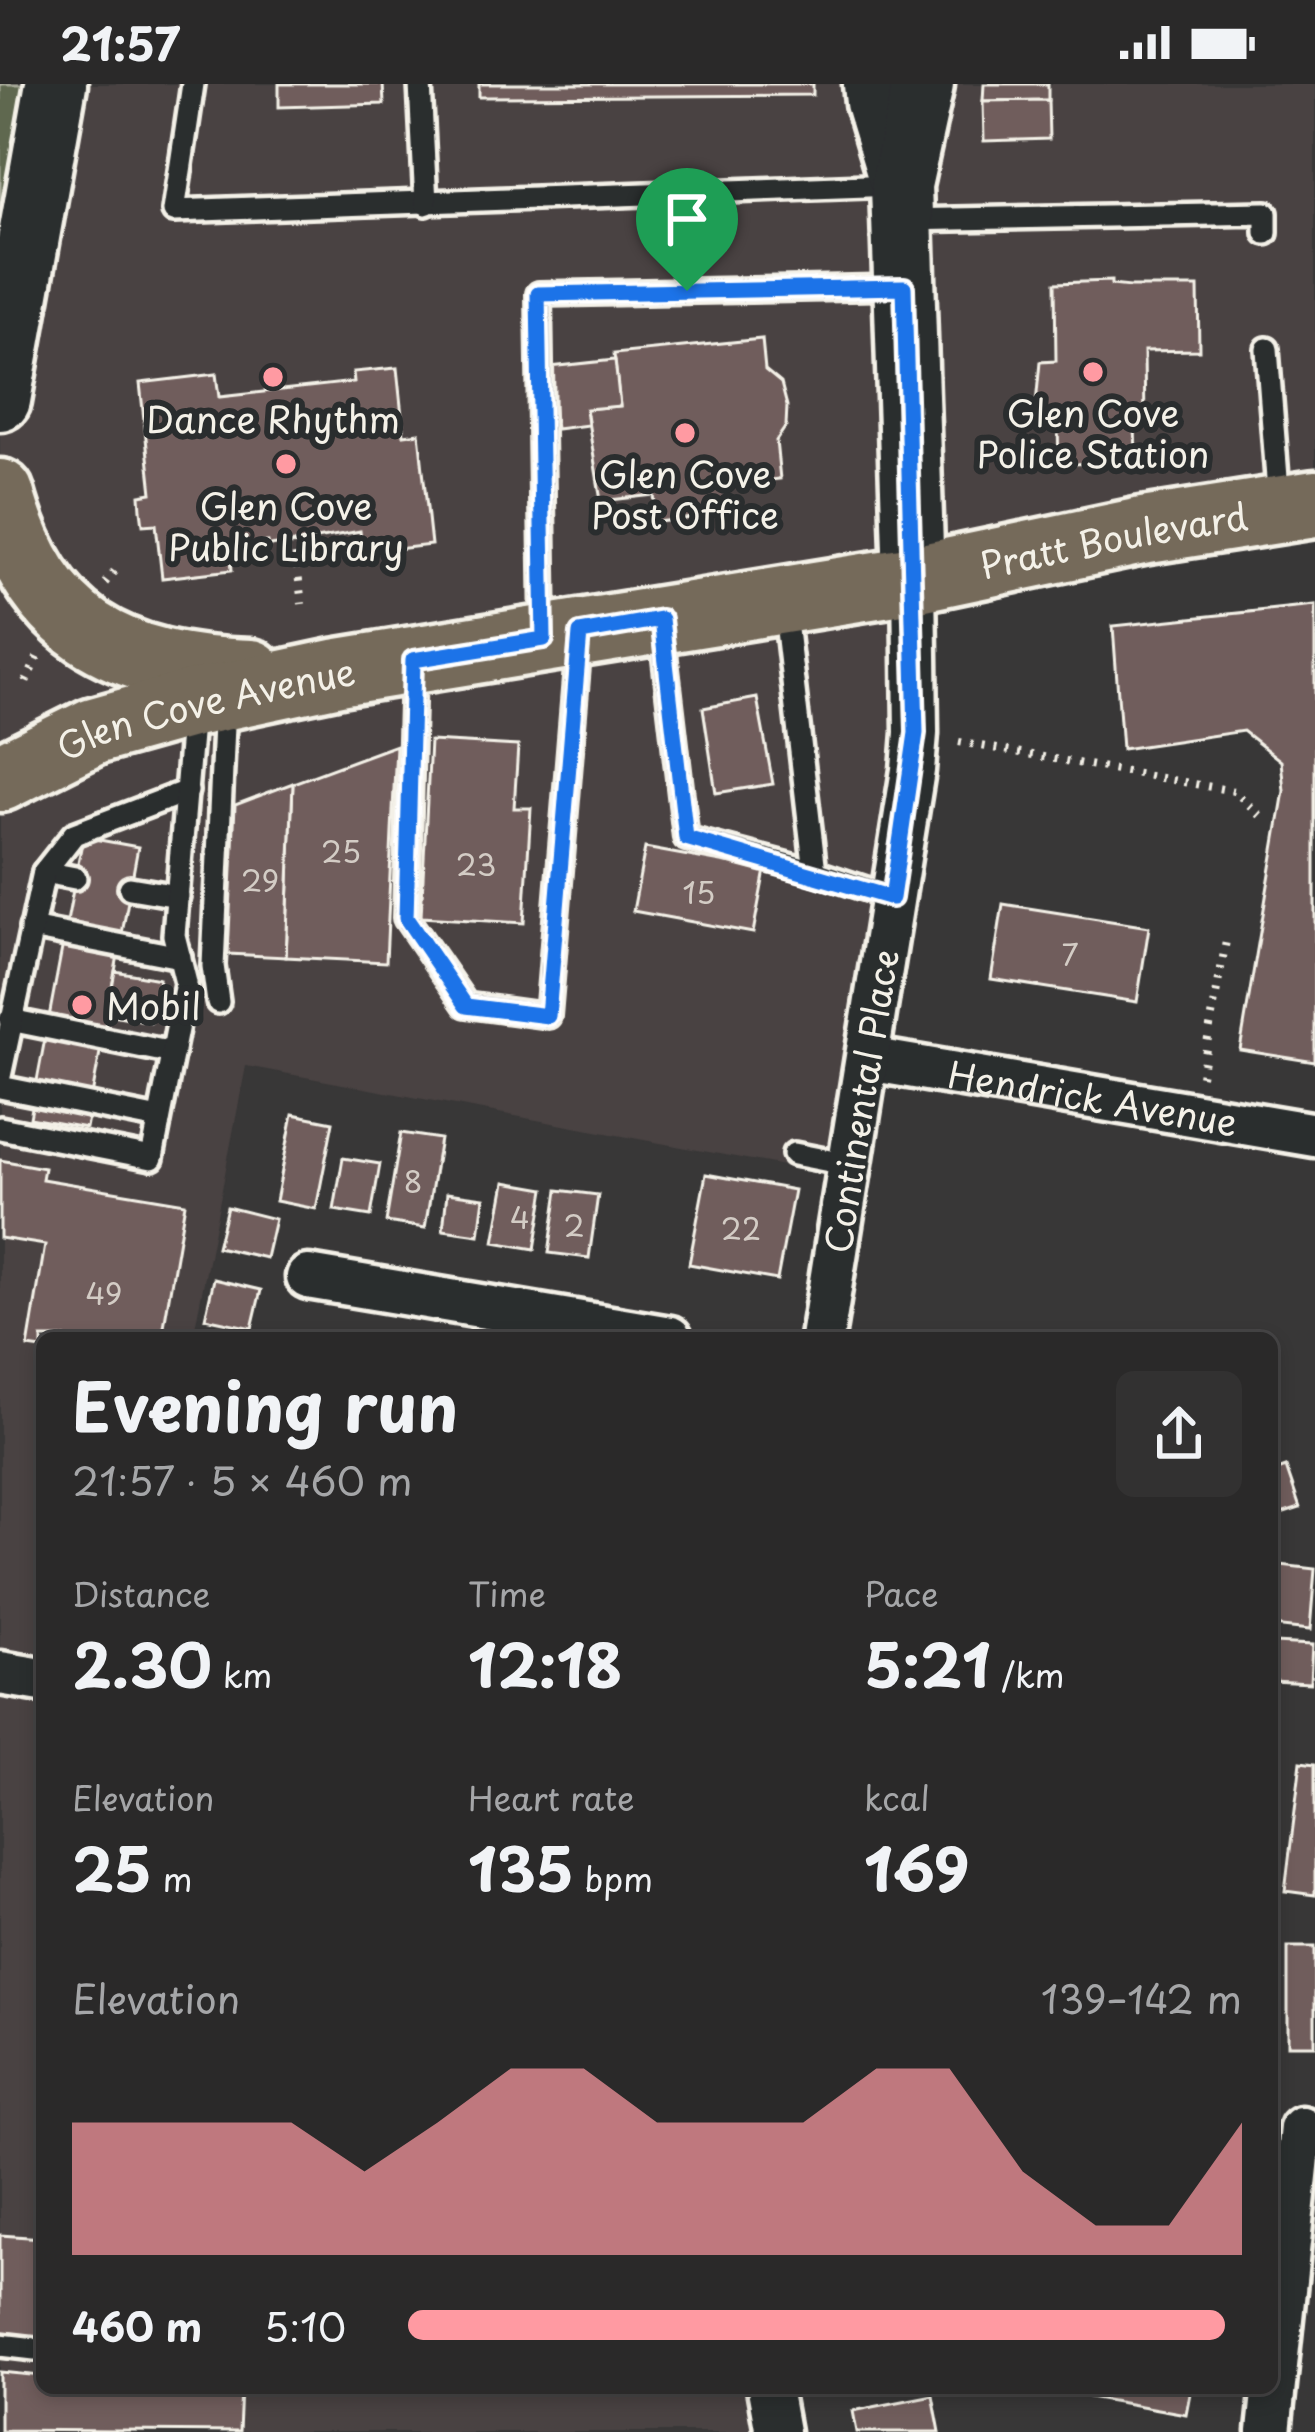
<!DOCTYPE html>
<meta charset="utf-8">
<style>
body{margin:0;font-family:"Playpen Sans",sans-serif;background:#323131;color:#f1f3f6;height:100vh;display:flex;flex-direction:column;font-size:45px;white-space:nowrap}
*{box-sizing:border-box;margin:0}
p{font-size:39px;color:#a5a6a8}
.icon{flex:none;width:66px;height:66px;fill:none;stroke:currentColor;stroke-width:2;stroke-linecap:round;stroke-linejoin:round}
.map{position:relative;flex:1;overflow:hidden}
.drawer{position:absolute;left:36px;top:1248px;width:1242px;height:1062px;display:flex;flex-direction:column;background:#2a2929;border-radius:18px;box-shadow:0 6px 18px #0003,0 0 0 3px #464546}
.drawer>*{flex:none}
.pin{position:absolute;display:grid;place-items:center;width:102px;height:102px;color:#fff;margin:-123px -51px;border-radius:50% 50% 50% 0;rotate:-45deg;box-shadow:0 0 12px #0007}
.pin .icon{rotate:45deg}
.round{display:grid;place-items:center;flex:none;width:126px;height:126px;border-radius:18px;background:#323131}
.summary{display:flex;align-items:center;justify-content:space-between;height:204px;padding:0 36px}
h1{font-size:66px;font-weight:700;line-height:90px}
.metrics{display:grid;grid-template-columns:repeat(3,1fr);gap:18px;height:204px;padding:12px 36px}
.metrics div{display:grid;align-content:center}
.metrics b{font-size:60px;font-weight:700}
.metrics small{font-size:33px;font-weight:400}
.metrics p{font-size:33px}
.chart{height:336px;padding:24px 36px}
.chart p{display:flex;justify-content:space-between}
.chart svg{width:100%;height:216px;margin-top:12px;fill:#ff9aa2;opacity:.7}
ul{padding:0 36px;list-style:none;font-size:39px}
li{display:grid;grid-template-columns:192px 144px 1fr;align-items:center;height:90px}
li i{height:30px;border-radius:15px;background:#ff9aa2}
.status{display:flex;justify-content:space-between;align-items:center;height:84px;padding:0 60px;background:#2a2929;direction:ltr}
.status svg{height:33px;fill:currentColor}
.map>svg:first-child{display:block}
.built{fill:#494242}
.green{fill:#5f684f;stroke:#aaac9c;stroke-width:3}
.building{fill:#705d5c;stroke:#f4f1e8;stroke-width:3}
.lines{fill:none;stroke-linecap:round;stroke-linejoin:round}
.service-casing{stroke:#f4f1e8;stroke-width:30}
.minor-casing{stroke:#f4f1e8;stroke-width:51}
.secondary-casing{stroke:#f4f1e8;stroke-width:69}
.primary-casing{stroke:#f4f1e8;stroke-width:75}
.path{stroke:#f4f1e8;stroke-width:8;stroke-dasharray:3 9;stroke-linecap:butt}
.service{stroke:#2a2d2e;stroke-width:21}
.minor{stroke:#2a2d2e;stroke-width:42}
.secondary{stroke:#2a2d2e;stroke-width:60}
.primary{stroke:#746a5a;stroke-width:66}
.route-casing{stroke:#fff;stroke-width:24}
.route{stroke:#1a73e8;stroke-width:15}
.poi-dot{fill:#ff9aa2;stroke:#2a2d2e;stroke-width:4.5}
.labels{text-anchor:middle;dominant-baseline:central;stroke-width:12;stroke-linejoin:round;paint-order:stroke}
.number-label{font-size:30px;fill:#d3ccc5}
.poi-label{font-size:36px;fill:#f4f1e8;stroke:#2a2d2e}
.street-label{font-size:36px;fill:#f4f1e8;stroke:#2a2d2e}
</style>
<div class="status"><b>21:57</b><svg viewBox="0 0 49 12"><path d="M0 12V9h3v3zM5 12V6h3v6zM10 12V3h3v9zM15 12V0h3v12zM26 1h20v11H26zM47 4h2v5h-2z"/></svg></div>
<div class="map">
<svg width="1315" height="2348" viewBox="0 0 1315 2348">
<rect width="100%" height="100%" fill="#383737"/>
<filter id="ink" filterUnits="userSpaceOnUse"><feTurbulence type="fractalNoise" baseFrequency=".00833" numOctaves="2"/><feDisplacementMap in="SourceGraphic" scale="24" xChannelSelector="R" yChannelSelector="G"/><feConvolveMatrix kernelMatrix="1 2 1 2 8 2 1 2 1" color-interpolation-filters="sRGB"/></filter>
<g filter="url(#ink)">
<!-- built -->
<path class="built" d="M48,0h1267v423l-400,73 -66,598 -603,-112 -53,272h-151v1050h730l9,44h-781v-2094z"/>
<!-- green -->
<path class="green" d="M0,0h48l-48,254z"/>
<!-- building -->
<g class="building">
<path d="M279,0h104l1,20 -105,3z"/>
<path d="M479,0h334v11l-334,2z"/>
<path d="M984,0h64v16l-65,1z"/>
<path d="M1048,16l1,39 -65,2 -1,-40z"/>
<path d="M1111,197v4l19,2h68l1,63 -55,1 1,73h-10l1,36 -77,5 -1,-41 -17,1v-22l-5,1 4,-42 16,-1 -1,-78z"/>
<path d="M762,255l3,31 16,13 6,23 -1,20 -10,15 4,38 -54,6 3,29 -72,8 -3,-27 -53,6 -15,-92 34,-3 -6,-52z"/>
<path d="M615,276l5,46 -34,3 2,16 -32,4 -7,-62z"/>
<path d="M397,284l7,67 15,-2 12,112 -68,8 -3,-22 -66,12 -25,3 -1,-4 -38,5 2,23 -70,8 -6,-54 -13,1 -2,-15 -1,-15 12,-2 -12,-110 76,-9 3,23 135,-15 -1,-10z"/>
<path d="M1315,521v457l-75,-12 44,-259 -3,-30 -38,-30 -121,18 -9,-123z"/>
<path d="M757,614l16,86 -57,9 -13,-85z"/>
<path d="M430,657l88,5 -4,62h17l-7,115 -103,-6z"/>
<path d="M396,661l-10,217 -100,-5 7,-174z"/>
<path d="M293,699l-7,174 -58,-3 7,-149z"/>
<path d="M83,753l55,10 -52,281 -56,-10z"/>
<path d="M645,764l120,22 -12,63 -120,-22z"/>
<path d="M1003,820l146,23 -12,75 -146,-23z"/>
<path d="M115,887l44,8 -8,43 -44,-8z"/>
<path d="M293,1030l40,8 -17,87 -40,-8z"/>
<path d="M401,1049l39,6 -15,89 -39,-6z"/>
<path d="M343,1074l37,6 -9,52 -37,-6z"/>
<path d="M0,1076l44,8 -2,11 143,24 -23,135h-120v11l-14,-2 17,-102 -45,-7z"/>
<path d="M706,1090l88,16 -17,90 -88,-16z"/>
<path d="M505,1098l40,7 -10,60 -41,-7z"/>
<path d="M558,1106l40,5 -9,63 -40,-5z"/>
<path d="M447,1109l37,5 -5,37 -36,-5z"/>
<path d="M227,1123l48,12 -9,39 -49,-11z"/>
<path d="M214,1195l47,11 -9,38 -47,-10z"/>
<path d="M1286,1383l14,41 -28,9v-45z"/>
<path d="M1272,1480l43,5 -5,61 -38,-4z"/>
<path d="M1273,1559l39,2 -2,38 -38,-2z"/>
<path d="M1301,1678l14,2v131l-30,-4z"/>
<rect x="1288" y="1863" width="27" height="98"/>
<path d="M0,2151l42,3v98l-42,-2z"/>
<path d="M0,2288l42,4v12l199,1 -2,43 -239,-2z"/>
<path d="M1091,2304h100l-5,26 -97,-17z"/>
<path d="M933,2311l7,37h-83l-4,-21z"/>
</g>
<g class="lines">
<defs>
<g id="service">
<path d="M193,0l-19,127 721,-26"/>
<path d="M420,0l6,120"/>
<path d="M903,136l363,-7v20"/>
<path d="M1267,265l12,155"/>
<path d="M661,542l25,212 129,34 -31,-268"/>
<path d="M544,549l-5,-339 362,-7"/>
<path d="M413,583l-7,251 60,87 82,11 31,-374"/>
<path d="M44,788l31,6"/>
<path d="M815,788l78,26"/>
<path d="M130,804l48,8"/>
<path d="M31,844l149,29"/>
<path d="M218,918l-5,-36 12,-263"/>
<path d="M10,936l163,33"/>
<path d="M0,992l44,-204 30,-38 113,-43"/>
<path d="M0,1003l159,32"/>
<path d="M0,1044l152,30 34,-175 -12,-48 19,-225"/>
<path d="M794,1070l56,11"/>
<path d="M0,2261l35,4"/>
</g>
<g id="minor">
<path id="s1" d="M868,975l447,76"/>
<path d="M308,1193l362,61"/>
<path id="s2" d="M822,1254l91,-568 3,-37 -2,-154"/>
<path d="M0,1589l42,7"/>
<path d="M769,2304l8,44"/>
<path d="M1269,2348l32,-304"/>
</g>
<g id="secondary">
<path d="M874,0l2,18 24,80"/>
<path d="M0,316l56,-316"/>
<path d="M914,495l-13,-394 22,-101"/>
</g>
<g id="primary">
<path d="M0,409c37,135 116,176 251,180"/>
<path id="s3" d="M0,694l94,-47 100,-28 145,-31 575,-93 228,-48 173,-27"/>
</g>
</defs>
<!-- service casing -->
<use href="#service" class="service-casing"/>
<!-- minor casing -->
<use href="#minor" class="minor-casing"/>
<!-- secondary casing -->
<use href="#secondary" class="secondary-casing"/>
<!-- primary casing -->
<use href="#primary" class="primary-casing"/>
<!-- path -->
<g class="path">
<path d="M294,459l8,61"/>
<path d="M105,499l14,-18"/>
<path d="M26,598l12,-26"/>
<path d="M959,658l275,49 27,25"/>
<path d="M1201,992l25,-135"/>
</g>
<!-- service -->
<use href="#service" class="service"/>
<!-- minor -->
<use href="#minor" class="minor"/>
<!-- secondary -->
<use href="#secondary" class="secondary"/>
<!-- primary -->
<use href="#primary" class="primary"/>
</g>
</g>
<g class="lines" filter="url(#ink)">
<defs>
<path id="route" d="M904,203l12,446 -24,165 -206,-60 -25,-219 -81,14 -32,383 -82,-10 -60,-88 7,-258 131,-21 -6,-345z"/>
</defs>
<!-- route casing -->
<use href="#route" class="route-casing"/>
<!-- route -->
<use href="#route" class="route"/>
</g>
<!-- markers -->
<g class="poi-dot">
<circle cx="1093" cy="288" r="12"/>
<circle cx="273" cy="293" r="12"/>
<circle cx="685" cy="349" r="12"/>
<circle cx="286" cy="380" r="12"/>
<circle cx="82" cy="921" r="12"/>
</g>
<g class="labels">
<!-- number labels -->
<g class="number-label">
<text x="341" y="766">25</text>
<text x="476" y="779">23</text>
<text x="260" y="795">29</text>
<text x="699" y="807">15</text>
<text x="1070" y="869">7</text>
<text x="413" y="1096">8</text>
<text x="520" y="1132">4</text>
<text x="574" y="1140">2</text>
<text x="741" y="1143">22</text>
<text x="104" y="1208">49</text>
</g>
<!-- poi labels -->
<g class="poi-label">
<text x="1093" y="328">Glen Cove<tspan x="1093" dy="41">Police Station</tspan></text>
<text x="273" y="334">Dance Rhythm</text>
<text x="685" y="389">Glen Cove<tspan x="685" dy="41">Post Office</tspan></text>
<text x="286" y="421">Glen Cove<tspan x="286" dy="41">Public Library</tspan></text>
<text x="106" y="921" text-anchor="start">Mobil</text>
</g>
<!-- street labels -->
<g class="street-label">
<text stroke="none"><textPath href="#s3" startOffset="1143">Pratt Boulevard</textPath></text>
<text stroke="none"><textPath href="#s3" startOffset="219">Glen Cove Avenue</textPath></text>
<text stroke="none"><textPath href="#s1" startOffset="228">Hendrick Avenue</textPath></text>
<text stroke="none"><textPath href="#s2" startOffset="240">Continental Place</textPath></text>
</g>
</g>
</svg>
<div class="pin" style="left:687px;top:207px;background:#1e9e55"><svg class="icon" aria-label="arrive" viewBox="0 0 24 24"><path d="M6 21V4h12l-3 4 3 4H6"/></svg></div>
<section class="drawer">
<div class="summary"><div><h1>Evening run</h1><p>21:57 · 5 × 460 m</p></div><a class="round"><svg class="icon" aria-label="share" viewBox="0 0 24 24"><path d="M12 15V3M7 8l5-5 5 5M5 13v7h14v-7"/></svg></a></div>
<div class="metrics">
<div><p>Distance</p><b>2.30<small> km</small></b></div>
<div><p>Time</p><b>12:18</b></div>
<div><p>Pace</p><b>5:21<small> /km</small></b></div>
</div>
<div class="metrics">
<div><p>Elevation</p><b>25<small> m</small></b></div>
<div><p>Heart rate</p><b>135<small> bpm</small></b></div>
<div><p>kcal</p><b>169</b></div>
</div>
<div class="chart"><p><span>Elevation</span>139–142 m</p>
<svg viewBox="0 0 160 44" preserveAspectRatio="none"><path d="M0 44V17L10 17L20 17L30 17L40 27L50 17L60 6L70 6L80 17L90 17L100 17L110 6L120 6L130 27L140 38L150 38L160 17V44z"/></svg>
</div>
<ul>
<li><b>460 m</b>5:10<i style="width:98%"></i></li>
</ul>
</section>
</div>
